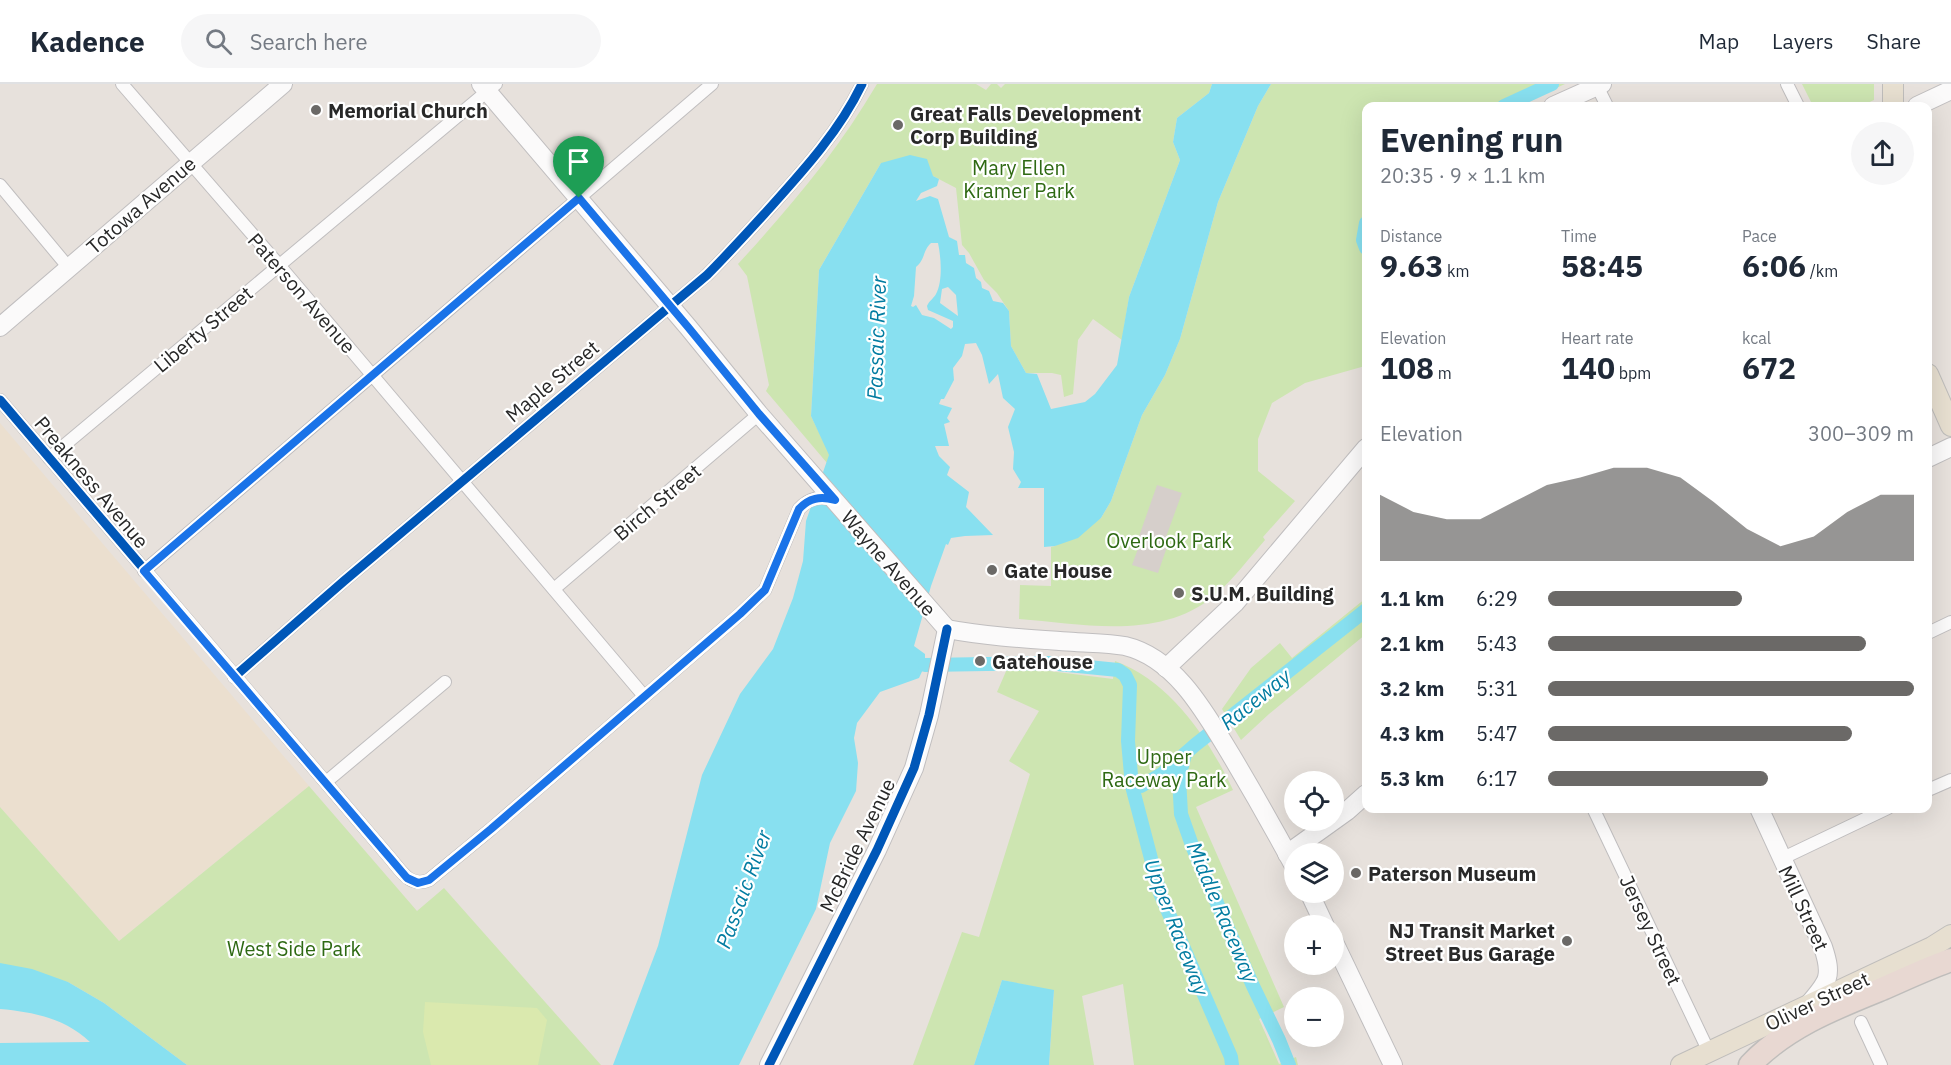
<!DOCTYPE html>
<meta charset="utf-8">
<style>
body{margin:0;font-family:"IBM Plex Sans",sans-serif;background:#f6f6f7;color:#1f2937;height:100vh;display:flex;flex-direction:column;font-size:22px;white-space:nowrap}
*{box-sizing:border-box;margin:0}
p{font-size:20px;color:#747a83}
.icon{flex:none;width:33px;height:33px;fill:none;stroke:currentColor;stroke-width:2;stroke-linecap:round;stroke-linejoin:round}
.map{position:relative;flex:1;overflow:hidden}
.sheet{position:absolute;left:1362px;top:18px;width:570px;height:711px;display:flex;flex-direction:column;background:#fff;border-radius:12px;box-shadow:0 6px 24px #0002}
.sheet>*{flex:none}
.tools{position:absolute;left:1284px;top:687px;display:grid;gap:12px}
.tools a{display:grid;place-items:center;width:60px;height:60px;border-radius:50%;background:#fff;box-shadow:0 6px 24px #0002;font-size:30px}
.pin{position:absolute;display:grid;place-items:center;width:51px;height:51px;color:#fff;margin:-62px -26px;border-radius:50% 50% 50% 0;rotate:-45deg;box-shadow:0 0 6px #0007}
.pin .icon{rotate:45deg}
.round{display:grid;place-items:center;flex:none;width:63px;height:63px;border-radius:32px;background:#f6f6f7}
.overview{display:flex;align-items:center;justify-content:space-between;height:102px;padding:0 18px}
h1{font-size:33px;font-weight:700;line-height:45px}
.figures{display:grid;grid-template-columns:repeat(3,1fr);gap:9px;height:102px;padding:6px 18px}
.figures div{display:grid;align-content:center}
.figures b{font-size:30px;font-weight:700}
.figures small{font-size:16px;font-weight:400}
.figures p{font-size:16px}
.chart{height:168px;padding:12px 18px}
.chart p{display:flex;justify-content:space-between}
.chart svg{width:100%;height:108px;margin-top:6px;fill:#6b6967;opacity:.7}
ul{padding:0 18px;list-style:none;font-size:20px}
li{display:grid;grid-template-columns:96px 72px 1fr;align-items:center;height:45px}
li i{height:15px;border-radius:8px;background:#6b6967}
header{display:flex;align-items:center;gap:36px;box-sizing:border-box;height:84px;padding:0 30px;background:#fff;border-bottom:2px solid #e0e1e3}
header strong{font-size:28px}
nav{display:flex;gap:33px;margin-inline-start:auto;font-size:21px}
.search{width:420px;height:54px;background:#f6f6f7;display:flex;align-items:center;gap:15px;box-sizing:border-box;padding:0 21px;border-radius:33px;color:#747a83;font-size:22px}
.map>svg:first-child{display:block}
.education{fill:#ebdfcf}
.green{fill:#cde5b1}
.pitch{fill:#dae9ae}
.plaza{fill:#d6cfcb}
.water{fill:#88e0f0;fill-rule:evenodd}
.lines{fill:none;stroke-linecap:round;stroke-linejoin:round}
.canal{stroke:#88e0f0;stroke-width:14}
.street-casing{stroke:#c0bebf;stroke-width:14}
.secondary-casing{stroke:#c0bebf;stroke-width:20}
.primary-casing{stroke:#bfbdbb;stroke-width:22}
.highway-casing{stroke:#bfbdbb;stroke-width:25}
.street{stroke:#fbfafa;stroke-width:12}
.secondary{stroke:#fbfafa;stroke-width:18}
.primary{stroke:#e7dfd0;stroke-width:20}
.highway{stroke:#e8d8d2;stroke-width:22}
.cycleway-casing{stroke:#fff;stroke-width:13}
.cycleway{stroke:#0057b8;stroke-width:9}
.route-casing{stroke:#fff;stroke-width:12}
.route{stroke:#1a73e8;stroke-width:8}
.poi-dot{fill:#6b6967;stroke:#fff;stroke-width:2}
.labels{text-anchor:middle;dominant-baseline:central;stroke-width:4.5;stroke-linejoin:round;paint-order:stroke}
.poi-label{font-size:20px;font-weight:bold;fill:#282828;stroke:#fff;text-anchor:start}
.park-label{font-size:20px;fill:#2e6913;stroke:#fff}
.street-label{font-size:20px;fill:#282828;stroke:#fff}
.water-label{font-size:21px;font-style:italic;fill:#027ca1;stroke:#fff}
</style>
<header>
<strong>Kadence</strong>
<div class="search"><svg class="icon" aria-label="search" viewBox="0 0 24 24"><circle cx="10" cy="10" r="6"/><path d="M15 15l6 6"/></svg>Search here</div>
<nav><a>Map</a><a>Layers</a><a>Share</a></nav>
</header>
<div class="map">
<svg width="1951" height="981" viewBox="0 0 1951 981">
<rect width="100%" height="100%" fill="#e7e1dc"/>
<!-- education -->
<path class="education" d="M0,339l309,363 -190,155 -119,-134z"/>
<!-- green -->
<g class="green">
<path d="M877,0h99l10,6 5,-6h6l4,4 4,-4h207l-3,9 -32,25 -4,24 7,18 -51,137 -7,43 -29,-21 -15,21 -5,54 -9,3 -3,-22 -9,-2h-26l-15,-27 -2,-35 -12,-18 -13,-13 -15,-27 -7,-8 -6,-57 -23,-12 -52,-13 -62,107 -8,146 19,39 -3,8 -61,-72 3,-6 -22,-109 -9,-12c53,-58 99,-112 139,-180z"/>
<path d="M1271,0h294l-48,22h-151v261l-1,-1 -60,17 -33,20 -14,36v32l37,30 -32,36 2,3c-16,18 -31,39 -50,55 -54,46 -131,29 -196,24l1,-34 31,1v-39l4,-1 46,-28 10,-17 31,-86 23,-40 15,-36 38,-137 40,-96z"/>
<path d="M1802,0h72v16l-13,6h-48z"/>
<path d="M1366,514v36l-97,80 -28,26 -19,-31 29,-41 29,-25 12,15z"/>
<path d="M1115,577c55,20 94,78 118,129l-37,17 88,200 -25,12 20,45 17,-7 2,8h-164l-11,-81 -41,12 12,69h-45l5,-74 -52,-11 -28,85h-61l49,-133 17,5 51,-163 -21,-13 30,-50 -42,-19 10,-23 42,2 64,8z"/>
<path d="M309,702l108,125 27,-23 157,177h-414l-83,-62 -36,-21 -68,-8v-167l119,134z"/>
</g>
<!-- pitch -->
<path class="pitch" d="M425,918l112,6 10,12 -9,45h-107l-8,-33z"/>
<!-- plaza -->
<path class="plaza" d="M1157,401l25,8 -16,44 3,4 -11,32 -26,-8 7,-19 -3,-1z"/>
<!-- water -->
<g class="water">
<path d="M1212,0h59l-13,22 -40,96 -38,137 -15,36 -23,40 -31,86 -10,17 -23,20 -23,8 -11,1v-59h-26l3,-6 -8,-13 1,-17 -6,-25 7,-18 -12,-11 -5,-24 -9,10 -7,-29 -6,-12 -11,1 -3,12 -9,12 1,12 -10,19h-3l-2,5 13,4 -5,10 3,4 -6,2 5,22h-14l4,10 11,11 -3,8 22,17 -3,15 27,28 -28,1 -14,2 -3,7 -2,-1 -15,42 -17,60 11,8v11l-6,13 -39,14 -23,31 -3,15 4,25 -2,28 -26,52 -14,66 -77,156h-126l45,-119 44,-171 38,-81 33,-45 20,-51 10,-37 3,-40 23,-66 -18,-39 8,-146 62,-107 29,-8 17,4 6,17 6,3 -2,7 -16,7 -5,8 14,-5 8,3 11,38 8,4 2,14h6l1,8 8,5 2,10 5,4 1,6 7,3 4,10 10,2 6,8 2,35 15,27 11,1 14,35 34,-7 10,-8 22,-29 12,-68 51,-137 -7,-18 4,-24 32,-25zM931,159h7c3,14 5,38 -2,51 -2,4 -7,7 -9,12l1,4 25,11v6l-2,2 -17,-11 -12,-3 -6,-10 -3,2 -2,-1 3,-10 2,-29c9,-7 7,-17 15,-24zM948,203l8,8 2,21 -18,-13 2,-14z"/>
<path d="M0,879l32,6 36,13 36,21 83,62h-187v-22l90,-1c-25,-24 -57,-30 -90,-33z"/>
<path d="M1002,896l52,10 -5,75h-75z"/>
</g>
<g class="lines">
<!-- canal -->
<g class="canal">
<path d="M1504,22l48,-22"/>
<path d="M1366,139l-3,17 3,8"/>
<path d="M925,581l123,-2 70,7 7,5 5,10 -2,56 4,45 28,107 71,164 1,8"/>
<path d="M1185,670l-6,24 2,36 12,34 60,138 26,54 10,25"/>
<path d="M1132,702h9l21,-12 33,-29 171,-135"/>
</g>
<defs>
<g id="street">
<path d="M122,0l157,181 365,431"/>
<path d="M1787,0l11,22"/>
<path d="M1597,2l10,20"/>
<path d="M0,101l69,83"/>
<path d="M0,316l390,458c11,13 20,30 39,22l62,-51 249,-215 25,-24 34,-81c10,-11 20,-13 35,-9"/>
<path d="M49,374l447,-374"/>
<path d="M144,487l568,-487"/>
<path d="M554,505l205,-175"/>
<path d="M1928,549l23,-11"/>
<path d="M234,593l110,-96 363,-306c21,-21 40,-42 60,-64 35,-39 72,-79 95,-127"/>
<path d="M326,698l119,-100"/>
<path d="M1928,706l23,-10"/>
<path d="M1593,724l116,244"/>
<path d="M1781,775l107,-51"/>
<path d="M1861,938l20,43"/>
</g>
<g id="secondary">
<path d="M481,0l207,243 71,87 188,215"/>
<path d="M1553,22l49,-22"/>
<path d="M1917,22l34,-16"/>
<path d="M0,243l283,-243"/>
<path d="M1928,374l23,-11"/>
<path d="M947,545c42,8 85,10 128,13 16,1 34,1 50,4 51,12 81,68 106,109 22,37 43,74 63,111"/>
<path d="M1166,584l69,-65 131,-155"/>
<path d="M1759,724l64,139c10,30 5,35 -15,58"/>
<path d="M1287,770l60,-43 19,-17"/>
<path d="M1309,808l16,34"/>
<path d="M1334,858l59,123"/>
<path d="M769,981l108,-215 37,-82 15,-53 18,-86"/>
</g>
<g id="primary">
<path d="M1893,22v-22"/>
<path d="M1928,290l23,52"/>
<path d="M1681,981l251,-118 19,-12"/>
</g>
<path id="highway" d="M1750,981c36,-38 85,-57 132,-76 23,-10 46,-21 69,-29"/>
</defs>
<!-- street casing -->
<use href="#street" class="street-casing"/>
<!-- secondary casing -->
<use href="#secondary" class="secondary-casing"/>
<!-- primary casing -->
<use href="#primary" class="primary-casing"/>
<!-- highway casing -->
<use href="#highway" class="highway-casing"/>
<!-- street -->
<use href="#street" class="street"/>
<!-- secondary -->
<use href="#secondary" class="secondary"/>
<!-- primary -->
<use href="#primary" class="primary"/>
<!-- highway -->
<use href="#highway" class="highway"/>
<defs>
<g id="cycleway">
<path d="M0,316l390,458c11,13 20,30 39,22l62,-51 249,-215 25,-24 34,-81c10,-11 21,-13 36,-9"/>
<path d="M234,593l110,-96 363,-306c21,-21 40,-42 60,-64 35,-39 72,-79 95,-127"/>
<path d="M769,981l108,-215 37,-82 15,-53 18,-86"/>
</g>
</defs>
<!-- cycleway casing -->
<use href="#cycleway" class="cycleway-casing"/>
<!-- cycleway -->
<use href="#cycleway" class="cycleway"/>
</g>
<g class="lines">
<defs>
<path id="route" d="M579,114l109,129 71,87 76,86c-15,-4 -26,-2 -36,9l-34,81 -25,24 -249,215 -62,51 -11,3 -11,-5 -17,-20 -246,-287z"/>
</defs>
<!-- route casing -->
<use href="#route" class="route-casing"/>
<!-- route -->
<use href="#route" class="route"/>
</g>
<!-- markers -->
<g class="poi-dot">
<circle cx="316" cy="26" r="6"/>
<circle cx="898" cy="41" r="6"/>
<circle cx="992" cy="486" r="6"/>
<circle cx="1179" cy="509" r="6"/>
<circle cx="980" cy="577" r="6"/>
<circle cx="1356" cy="789" r="6"/>
<circle cx="1567" cy="857" r="6"/>
</g>
<g class="labels">
<!-- poi labels -->
<g class="poi-label">
<text x="328" y="26">Memorial Church</text>
<text x="910" y="29">Great Falls Development<tspan x="910" dy="23">Corp Building</tspan></text>
<text x="1004" y="486">Gate House</text>
<text x="1191" y="509">S.U.M. Building</text>
<text x="992" y="577">Gatehouse</text>
<text x="1368" y="789">Paterson Museum</text>
<text x="1555" y="846" text-anchor="end">NJ Transit Market<tspan x="1555" dy="23">Street Bus Garage</tspan></text>
</g>
<!-- park labels -->
<g class="park-label">
<text x="1019" y="83">Mary Ellen<tspan x="1019" dy="23">Kramer Park</tspan></text>
<text x="1169" y="456">Overlook Park</text>
<text x="1164" y="672">Upper<tspan x="1164" dy="23">Raceway Park</tspan></text>
<text x="294" y="864">West Side Park</text>
</g>
<!-- street labels -->
<g class="street-label">
<text transform="translate(141 121) rotate(-41)">Totowa Avenue</text>
<text transform="translate(302 209) rotate(49)">Paterson Avenue</text>
<text transform="translate(203 245) rotate(-40)">Liberty Street</text>
<text transform="translate(552 297) rotate(-40)">Maple Street</text>
<text transform="translate(92 398) rotate(50)">Preakness Avenue</text>
<text transform="translate(657 418) rotate(-40)">Birch Street</text>
<text transform="translate(889 479) rotate(49)">Wayne Avenue</text>
<text transform="translate(857 761) rotate(-64)">McBride Avenue</text>
<text transform="translate(1804 824) rotate(65)">Mill Street</text>
<text transform="translate(1651 846) rotate(65)">Jersey Street</text>
<text transform="translate(1817 917) rotate(-25)">Oliver Street</text>
</g>
<!-- water labels -->
<g class="water-label">
<text transform="translate(876 254) rotate(-88)">Passaic River</text>
<text transform="translate(1255 615) rotate(-39)">Raceway</text>
<text transform="translate(743 805) rotate(-70)">Passaic River</text>
<text transform="translate(1223 828) rotate(67)">Middle Raceway</text>
<text transform="translate(1177 843) rotate(69)">Upper Raceway</text>
</g>
</g>
</svg>
<div class="tools">
<a><svg class="icon" aria-label="locate" viewBox="0 0 24 24"><circle cx="12" cy="12" r="6"/><path d="M12 2v4M12 18v4M2 12h4M18 12h4"/></svg></a>
<a><svg class="icon" aria-label="layers" viewBox="0 0 24 24"><path d="M12 4l9 5-9 5-9-5zM3 14l9 5 9-5"/></svg></a>
<a>+</a>
<a>−</a>
</div>
<div class="pin" style="left:579px;top:114px;background:#1e9e55"><svg class="icon" aria-label="arrive" viewBox="0 0 24 24"><path d="M6 21V4h12l-3 4 3 4H6"/></svg></div>
<section class="sheet">
<div class="overview"><div><h1>Evening run</h1><p>20:35 · 9 × 1.1 km</p></div><a class="round"><svg class="icon" aria-label="share" viewBox="0 0 24 24"><path d="M12 15V3M7 8l5-5 5 5M5 13v7h14v-7"/></svg></a></div>
<div class="figures">
<div><p>Distance</p><b>9.63<small> km</small></b></div>
<div><p>Time</p><b>58:45</b></div>
<div><p>Pace</p><b>6:06<small> /km</small></b></div>
</div>
<div class="figures">
<div><p>Elevation</p><b>108<small> m</small></b></div>
<div><p>Heart rate</p><b>140<small> bpm</small></b></div>
<div><p>kcal</p><b>672</b></div>
</div>
<div class="chart"><p><span>Elevation</span>300–309 m</p>
<svg viewBox="0 0 160 44" preserveAspectRatio="none"><path d="M0 44V17L10 24L20 27L30 27L40 20L50 13L60 10L70 6L80 6L90 10L100 20L110 31L120 38L130 34L140 24L150 17L160 17V44z"/></svg>
</div>
<ul>
<li><b>1.1 km</b>6:29<i style="width:53%"></i></li>
<li><b>2.1 km</b>5:43<i style="width:87%"></i></li>
<li><b>3.2 km</b>5:31<i style="width:100%"></i></li>
<li><b>4.3 km</b>5:47<i style="width:83%"></i></li>
<li><b>5.3 km</b>6:17<i style="width:60%"></i></li>
</ul>
</section>
</div>
